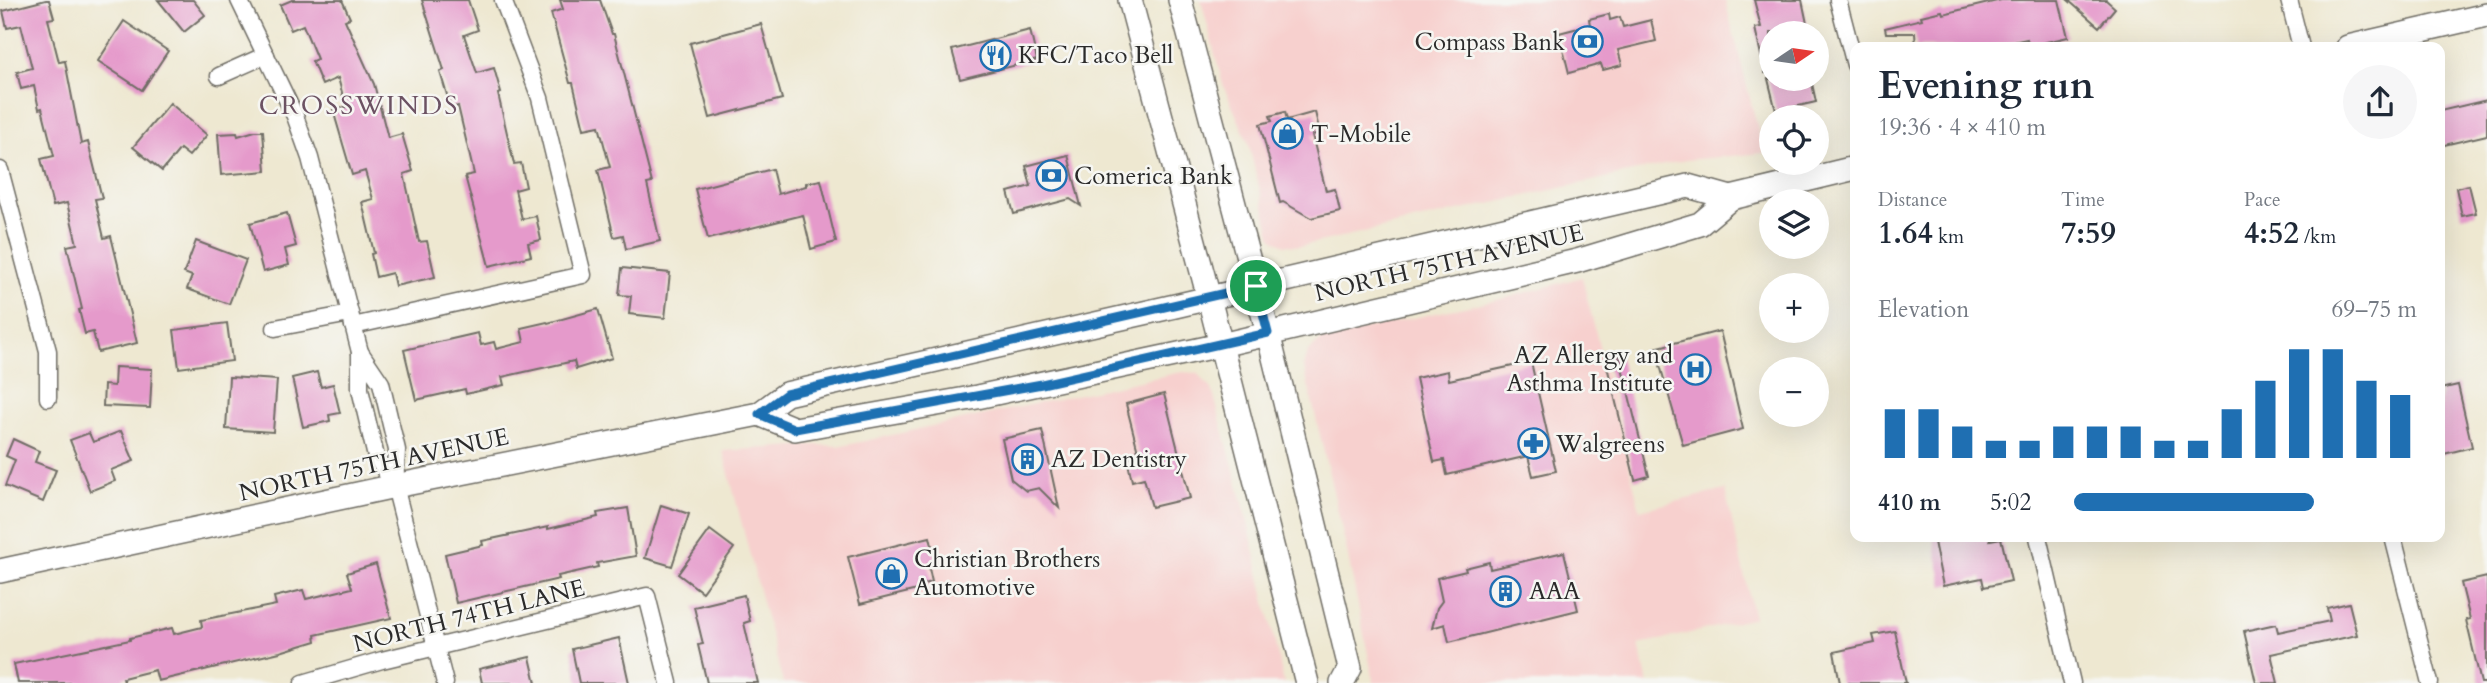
<!DOCTYPE html>
<meta charset="utf-8">
<style>
body{margin:0;font-family:Cardo,serif;background:#f6f6f7;color:#1f2937;height:100vh;display:flex;flex-direction:column;font-size:26px;white-space:nowrap}
*{box-sizing:border-box;margin:0}
p{font-size:23px;color:#747a83}
.icon{flex:none;width:38px;height:38px;fill:none;stroke:currentColor;stroke-width:2;stroke-linecap:round;stroke-linejoin:round}
.map{position:relative;flex:1;overflow:hidden}
.sheet{position:absolute;left:1850px;top:42px;width:595px;height:500px;display:flex;flex-direction:column;background:#fff;border-radius:14px;box-shadow:0 7px 28px #0002}
.sheet>*{flex:none}
.needle{width:46px;rotate:77deg}
.buttons{position:absolute;left:1759px;top:21px;display:grid;gap:14px}
.buttons a{display:grid;place-items:center;width:70px;height:70px;border-radius:50%;background:#fff;box-shadow:0 7px 28px #0002;font-size:35px}
.pin{position:absolute;display:grid;place-items:center;width:60px;height:60px;color:#fff;margin:-30px;border:4px solid #fff;border-radius:50%;box-shadow:0 2px 7px #0007}
.round{display:grid;place-items:center;flex:none;width:74px;height:74px;border-radius:37px;background:#f6f6f7}
.overview{display:flex;align-items:center;justify-content:space-between;height:119px;padding:0 28px}
h1{font-size:38px;font-weight:600;line-height:52px}
.figures{display:grid;grid-template-columns:repeat(3,1fr);gap:10px;height:119px;padding:7px 28px}
.figures div{display:grid;align-content:center}
.figures b{font-size:30px;font-weight:600}
.figures small{font-size:19px;font-weight:400}
.figures p{font-size:19px}
.chart{height:196px;padding:14px 28px}
.chart p{display:flex;justify-content:space-between}
.chart svg{width:100%;height:126px;margin-top:7px;stroke:#1f6fb2;stroke-width:6}
ul{padding:0 28px;list-style:none;font-size:23px}
li{display:grid;grid-template-columns:112px 84px 1fr;align-items:center;height:52px}
li i{height:18px;border-radius:9px;background:#1f6fb2}
.map>svg:first-child{display:block}
.built{fill:#f7d0ce}
.building{fill:#e59acb}
.lines{fill:none;stroke-linecap:round;stroke-linejoin:round}
.minor-casing{stroke:#6f6d65;stroke-width:19}
.secondary-casing{stroke:#6f6d65;stroke-width:26}
.minor{stroke:#fff;stroke-width:16}
.secondary{stroke:#fff;stroke-width:23}
.route-casing{stroke:#fff;stroke-width:14}
.route{stroke:#1f6fb2;stroke-width:9}
.labels{text-anchor:middle;dominant-baseline:central;stroke-width:5;stroke-linejoin:round;paint-order:stroke}
.poi-label{font-size:24px;fill:#2b2b2b;stroke:#f6f6f2;text-anchor:start}
.street-label{font-size:24px;fill:#2b2b2b;stroke:#f6f6f2}
.neighbourhood-label{font-size:26px;letter-spacing:2px;fill:#6c5263;stroke:#f6f6f2}
</style>
<div class="map">
<svg width="2487" height="683" viewBox="0 0 2487 683">
<rect width="100%" height="100%" fill="#f6f6f2"/>
<filter id="ink" filterUnits="userSpaceOnUse"><feTurbulence type="fractalNoise" baseFrequency=".0143" numOctaves="2"/><feDisplacementMap in="SourceGraphic" scale="14" xChannelSelector="R" yChannelSelector="G"/><feConvolveMatrix kernelMatrix="1 2 1 2 8 2 1 2 1" color-interpolation-filters="sRGB"/></filter>
<filter id="wash" filterUnits="userSpaceOnUse"><feTurbulence type="fractalNoise" baseFrequency=".00686" numOctaves="4" result="noise"/><feDisplacementMap in="SourceGraphic" scale="28" xChannelSelector="R" yChannelSelector="G"/><feGaussianBlur stdDeviation="1.57" result="paint"/><feColorMatrix in="noise" values="0 0 0 0 0 0 0 0 0 0 0 0 0 0 0 0 0 1.4 0 .05"/><feComposite in="paint" operator="in"/></filter>
<g filter="url(#wash)">
<rect width="100%" height="100%" fill="#eee8d1"/>
<!-- built -->
<g class="built">
<path d="M1201,0h524l39,153 -78,7 -385,86 -16,-1 -11,-6 -3,-4 -23,-93 -25,-57z"/>
<path d="M1582,277l58,233 85,-20 29,128 -115,27 9,38h-274l-29,-141 -41,-175 4,-15 12,-11 11,-5 179,-39z"/>
<path d="M1181,372l16,1 15,16 35,129 37,165h-501l-60,-232 88,-6 31,1z"/>
</g>
<g id="blocks">
<!-- building -->
<g class="building">
<path d="M46,0h3l5,18 -6,1 11,43 6,-1 16,83 7,-2 14,56 -7,1 9,39 7,-2 26,107 -39,9 -5,-20 -8,2 -6,-24 3,-1 -15,-63 10,-2 -10,-41 -14,3 -12,-47 13,-3 -12,-48 -3,1 -5,-23 -13,3 -4,-17 15,-4 -11,-43 -14,3 -4,-17z"/>
<path d="M158,0h35l12,15 -21,17z"/>
<path d="M292,0h50l8,18 -5,2 29,64 14,54 14,-4 11,37 -9,3 15,68 8,-1 8,36 -40,9 -3,-13 -16,4 -5,-23 3,-1 -12,-51 11,-3 -8,-28 -13,4 -12,-41 -7,-24 13,-3 -8,-29 -16,7 -10,-24 5,-2 -14,-34 -12,5 -11,-25z"/>
<path d="M422,0h46l10,30 -14,5 13,38 17,-5 7,25 -3,1 16,70 7,-1 5,24 -11,3 7,29 14,-3 5,24 -13,3 3,13 -42,10 -24,-90 9,-2 -16,-68 -7,2 -11,-36 4,-2z"/>
<path d="M560,0h40l12,34h2l38,149 -5,1 13,57 -34,8 -3,-14 -9,2 -16,-67 12,-3 -11,-41 -15,3 -11,-46h-3l-19,-70 12,-4z"/>
<path d="M1754,0h48l7,33h-38v39l-6,1 -10,-45 6,-1z"/>
<path d="M2001,0h58l9,37 -39,9 -2,-7 -37,8h-74l-1,-14h-29l-1,-5 37,-9 -1,-3 21,-5 1,3z"/>
<path d="M2068,0h38l9,8 -16,19z"/>
<path d="M1609,14l1,6 10,-3 3,10 28,-7 5,21 -38,9 4,15 -19,5 -2,-6 -32,9 -10,-40 31,-8 -1,-6z"/>
<path d="M124,21l44,30 -26,39 -44,-29z"/>
<path d="M761,24l21,75 -72,19 -20,-75z"/>
<path d="M1030,30l7,30 -77,19 -8,-29z"/>
<path d="M1768,79h43l5,23 -40,9z"/>
<path d="M2487,100v35l-47,11v-35z"/>
<path d="M170,103l37,32 -18,21 -9,-7 -18,22 -29,-24z"/>
<path d="M1285,112l2,8 28,-8 5,21 -8,2 14,56 9,-2 5,22 -29,7 -28,-16 -3,1 -20,-79 12,-3 -2,-5z"/>
<path d="M255,131h8l3,40 -45,4 -3,-41 19,-1 1,3z"/>
<path d="M1068,155l13,51 -11,-7 -56,15 -6,-22 23,-6 -5,-20z"/>
<path d="M772,169l6,25 28,-8v-3l15,-3 15,62 -25,7 -8,-34 -95,24 -13,-50z"/>
<path d="M2469,185l7,28 -14,3 -6,-28z"/>
<path d="M287,213l9,33 -11,3 4,16 -26,7 -13,-49z"/>
<path d="M196,241l50,19 -17,44 -42,-15 5,-13 -8,-3z"/>
<path d="M622,268l48,5 -5,45 -36,-4 2,-18 -12,-1z"/>
<path d="M598,309l14,49 -36,11 -2,-8 -72,16 2,8 -38,9 -1,-5 -49,11 -12,-50 74,-17 3,12 13,-3 2,7 28,-7 -3,-14 26,-6 1,1z"/>
<path d="M227,323l5,38 -53,7 -5,-38z"/>
<path d="M1720,331l23,98 -60,16 -28,-97z"/>
<path d="M1618,351l31,125 -14,4 -31,-126z"/>
<path d="M1531,362l25,109 -23,5 -5,-20 -81,19 -3,-15 -10,2 -18,-84 32,-7 1,9z"/>
<path d="M115,367l37,2 -2,39 -47,-2 1,-21 10,1z"/>
<path d="M317,372l4,15 12,-3 7,29 -11,2 1,6 -27,6 -11,-49z"/>
<path d="M229,377l48,3 -4,52 -47,-3z"/>
<path d="M2458,385l14,62 -32,8v-66z"/>
<path d="M1164,394l26,104 -38,9 -8,-29 -12,3 -5,-23 12,-3 -13,-51z"/>
<path d="M1042,430l17,78 -20,-20 -13,3 -15,-12 -9,-40z"/>
<path d="M121,431l13,30 -23,9 4,11 -25,10 -20,-51 19,-7 4,9z"/>
<path d="M13,439l26,12 -4,11 21,8 -13,32 -38,-16 10,-26 -9,-4z"/>
<path d="M661,505l28,9 -17,52 -27,-8z"/>
<path d="M628,508l8,48 -39,7 1,4 -40,9 1,3 -103,24 -11,-49 38,-9 -1,-4 66,-14v2l50,-12 -1,-4z"/>
<path d="M710,530l24,18 -32,44 -24,-18z"/>
<path d="M930,537l6,26 -8,1 4,18 -12,3 1,4 -61,15 -12,-47z"/>
<path d="M1933,537h56l1,3 11,-2 10,43 -27,6 -2,-9 -39,8z"/>
<path d="M1564,552l14,58 -129,32 -4,-18 -13,4 5,-20 5,-7 -5,-23 29,-7 -1,-3 24,-6 1,7z"/>
<path d="M376,564l15,54 -76,17 1,6 -36,11 -122,29 -3,-11 -32,8 1,5h-106l-4,-19 116,-24v-2l42,-10 2,6 28,-7 -1,-7 75,-15 -2,-8 29,-7 3,9 46,-11 -5,-15z"/>
<path d="M2487,577v106h-6l-15,-63 4,-1 -9,-36z"/>
<path d="M744,595l6,26 -6,2 14,60h-51l-9,-38 5,-1 -9,-37z"/>
<path d="M2349,603l8,32 -86,19 7,29h-22l-12,-52 32,-7 2,8 52,-11 -3,-13z"/>
<path d="M1895,631l11,52h-66l-6,-31 41,-9 -2,-8z"/>
<path d="M619,638l10,45h-50l-7,-34z"/>
<path d="M530,657l6,26h-54l-3,-14z"/>
</g>
</g>
</g>
<g filter="url(#ink)">
<use href="#blocks" fill-opacity="0" stroke="#6f6d65" stroke-width="2"/>
<g class="lines">
<defs>
<g id="minor">
<path d="M239,0l56,116 15,42 50,194v37l16,68 19,29"/>
<path d="M1838,0l17,65"/>
<path d="M2289,0l12,47"/>
<path d="M219,76l47,-21"/>
<path d="M0,170l48,181v47"/>
<path d="M353,326l230,-51 -43,-177 -37,-98"/>
<path d="M275,328l75,-14"/>
<path d="M360,352l21,31 16,67 -2,36 50,197"/>
<path d="M2038,537l34,146"/>
<path d="M2393,537l37,146"/>
<path d="M303,683l79,-23 265,-64 22,87"/>
</g>
<g id="secondary">
<path d="M1130,0l79,298 98,385"/>
<path d="M1180,0l88,333 82,335 -8,15"/>
<path d="M2348,47l139,-32"/>
<path d="M759,414l36,15 182,-32 244,-52 356,-84 123,-37 31,-26 124,-30"/>
<path d="M0,571l395,-85 364,-72 27,-20 389,-88 513,-120 43,12"/>
</g>
</defs>
<!-- minor casing -->
<use href="#minor" class="minor-casing"/>
<!-- secondary casing -->
<use href="#secondary" class="secondary-casing"/>
<!-- minor -->
<use href="#minor" class="minor"/>
<!-- secondary -->
<use href="#secondary" class="secondary"/>
</g>
</g>
<g class="lines" filter="url(#ink)">
<defs>
<path id="route" d="M1256,286l12,47 -226,51 -247,45 -36,-15 27,-20z"/>
</defs>
<!-- route casing -->
<use href="#route" class="route-casing"/>
<!-- route -->
<use href="#route" class="route"/>
</g>
<!-- icons -->
<defs>
<symbol id="bank-ring" viewBox="-11 -11 22 22"><circle r="9.5" fill="#f6f6f2" stroke="#1f6fb2" stroke-width="1.5"/><path d="M-6-4H6V4H-6ZM0-2.3a2.3 2.3 0 1 0 0 4.6a2.3 2.3 0 1 0 0-4.6Z" fill="#1f6fb2"/></symbol>
<symbol id="restaurant-ring" viewBox="-11 -11 22 22"><circle r="9.5" fill="#f6f6f2" stroke="#1f6fb2" stroke-width="1.5"/><path d="M-5-6h1v4h1v-4h1v4h1v-4h1v5L-1.5 .5V6h-2V.5L-5-1ZM5-6V6H3V1.5H1.5Q1.5-4 5-6Z" fill="#1f6fb2"/></symbol>
<symbol id="shop-ring" viewBox="-11 -11 22 22"><circle r="9.5" fill="#f6f6f2" stroke="#1f6fb2" stroke-width="1.5"/><path d="M-5-2.5h2.3a2.7 3.5 0 0 1 5.4 0H5L5.5 6h-11ZM-1.5-2.5h3a1.5 2.3 0 0 0-3 0Z" fill="#1f6fb2"/></symbol>
<symbol id="hospital-ring" viewBox="-11 -11 22 22"><circle r="9.5" fill="#f6f6f2" stroke="#1f6fb2" stroke-width="1.5"/><path d="M-5-5h3v3.5h4V-5h3V5h-3V1.5h-4V5h-3Z" fill="#1f6fb2"/></symbol>
<symbol id="pharmacy-ring" viewBox="-11 -11 22 22"><circle r="9.5" fill="#f6f6f2" stroke="#1f6fb2" stroke-width="1.5"/><path d="M-2-6h4v4h4v4h-4v4h-4v-4h-4v-4h4Z" fill="#1f6fb2"/></symbol>
<symbol id="building-ring" viewBox="-11 -11 22 22"><circle r="9.5" fill="#f6f6f2" stroke="#1f6fb2" stroke-width="1.5"/><path d="M-4-6H4V6H1V3H-1V6H-4ZM-2.5-4.3h1.7v1.8h-1.7ZM.8-4.3h1.7v1.8H.8ZM-2.5-1h1.7V.8h-1.7ZM.8-1h1.7V.8H.8Z" fill="#1f6fb2"/></symbol>
</defs>
<g fill-rule="evenodd">
<use href="#bank-ring" x="1570" y="24" width="35" height="35"/>
<use href="#restaurant-ring" x="978" y="38" width="35" height="35"/>
<use href="#shop-ring" x="1270" y="116" width="35" height="35"/>
<use href="#bank-ring" x="1034" y="158" width="35" height="35"/>
<use href="#hospital-ring" x="1678" y="352" width="35" height="35"/>
<use href="#pharmacy-ring" x="1516" y="426" width="35" height="35"/>
<use href="#building-ring" x="1010" y="442" width="35" height="35"/>
<use href="#shop-ring" x="874" y="556" width="35" height="35"/>
<use href="#building-ring" x="1488" y="574" width="35" height="35"/>
</g>
<g class="labels">
<!-- poi labels -->
<g class="poi-label">
<text x="1565" y="42" text-anchor="end">Compass Bank</text>
<text x="1018" y="55">KFC/Taco Bell</text>
<text x="1311" y="134">T-Mobile</text>
<text x="1074" y="176">Comerica Bank</text>
<text x="1673" y="355" text-anchor="end">AZ Allergy and<tspan x="1673" dy="28">Asthma Institute</tspan></text>
<text x="1556" y="444">Walgreens</text>
<text x="1051" y="459">AZ Dentistry</text>
<text x="914" y="559">Christian Brothers<tspan x="914" dy="28">Automotive</tspan></text>
<text x="1529" y="591">AAA</text>
</g>
<!-- street labels -->
<g class="street-label">
<text transform="translate(1449 263) rotate(-13)">NORTH 75TH AVENUE</text>
<text transform="translate(374 465) rotate(-12)">NORTH 75TH AVENUE</text>
<text transform="translate(469 616) rotate(-14)">NORTH 74TH LANE</text>
</g>
<!-- neighbourhood labels -->
<g class="neighbourhood-label">
<text x="359" y="105">CROSSWINDS</text>
</g>
</g>
</svg>
<div class="buttons">
<a><svg class="needle" viewBox="-14 -14 28 28"><path d="M0-13l5 13h-10z" fill="#e53935"/><path d="M0 13l5-13h-10z" fill="#747a83"/></svg></a>
<a><svg class="icon" aria-label="locate" viewBox="0 0 24 24"><circle cx="12" cy="12" r="6"/><path d="M12 2v4M12 18v4M2 12h4M18 12h4"/></svg></a>
<a><svg class="icon" aria-label="layers" viewBox="0 0 24 24"><path d="M12 4l9 5-9 5-9-5zM3 14l9 5 9-5"/></svg></a>
<a>+</a>
<a>−</a>
</div>
<div class="pin" style="left:1256px;top:286px;background:#1e9e55"><svg class="icon" aria-label="arrive" viewBox="0 0 24 24"><path d="M6 21V4h12l-3 4 3 4H6"/></svg></div>
<section class="sheet">
<div class="overview"><div><h1>Evening run</h1><p>19:36 · 4 × 410 m</p></div><a class="round"><svg class="icon" aria-label="share" viewBox="0 0 24 24"><path d="M12 15V3M7 8l5-5 5 5M5 13v7h14v-7"/></svg></a></div>
<div class="figures">
<div><p>Distance</p><b>1.64<small> km</small></b></div>
<div><p>Time</p><b>7:59</b></div>
<div><p>Pace</p><b>4:52<small> /km</small></b></div>
</div>
<div class="chart"><p><span>Elevation</span>69–75 m</p>
<svg viewBox="0 0 160 44" preserveAspectRatio="none"><path d="M5 44V27M15 44V27M25 44V33M35 44V38M45 44V38M55 44V33M65 44V33M75 44V33M85 44V38M95 44V38M105 44V27M115 44V17M125 44V6M135 44V6M145 44V17M155 44V22"/></svg>
</div>
<ul>
<li><b>410 m</b>5:02<i style="width:70%"></i></li>
</ul>
</section>
</div>
